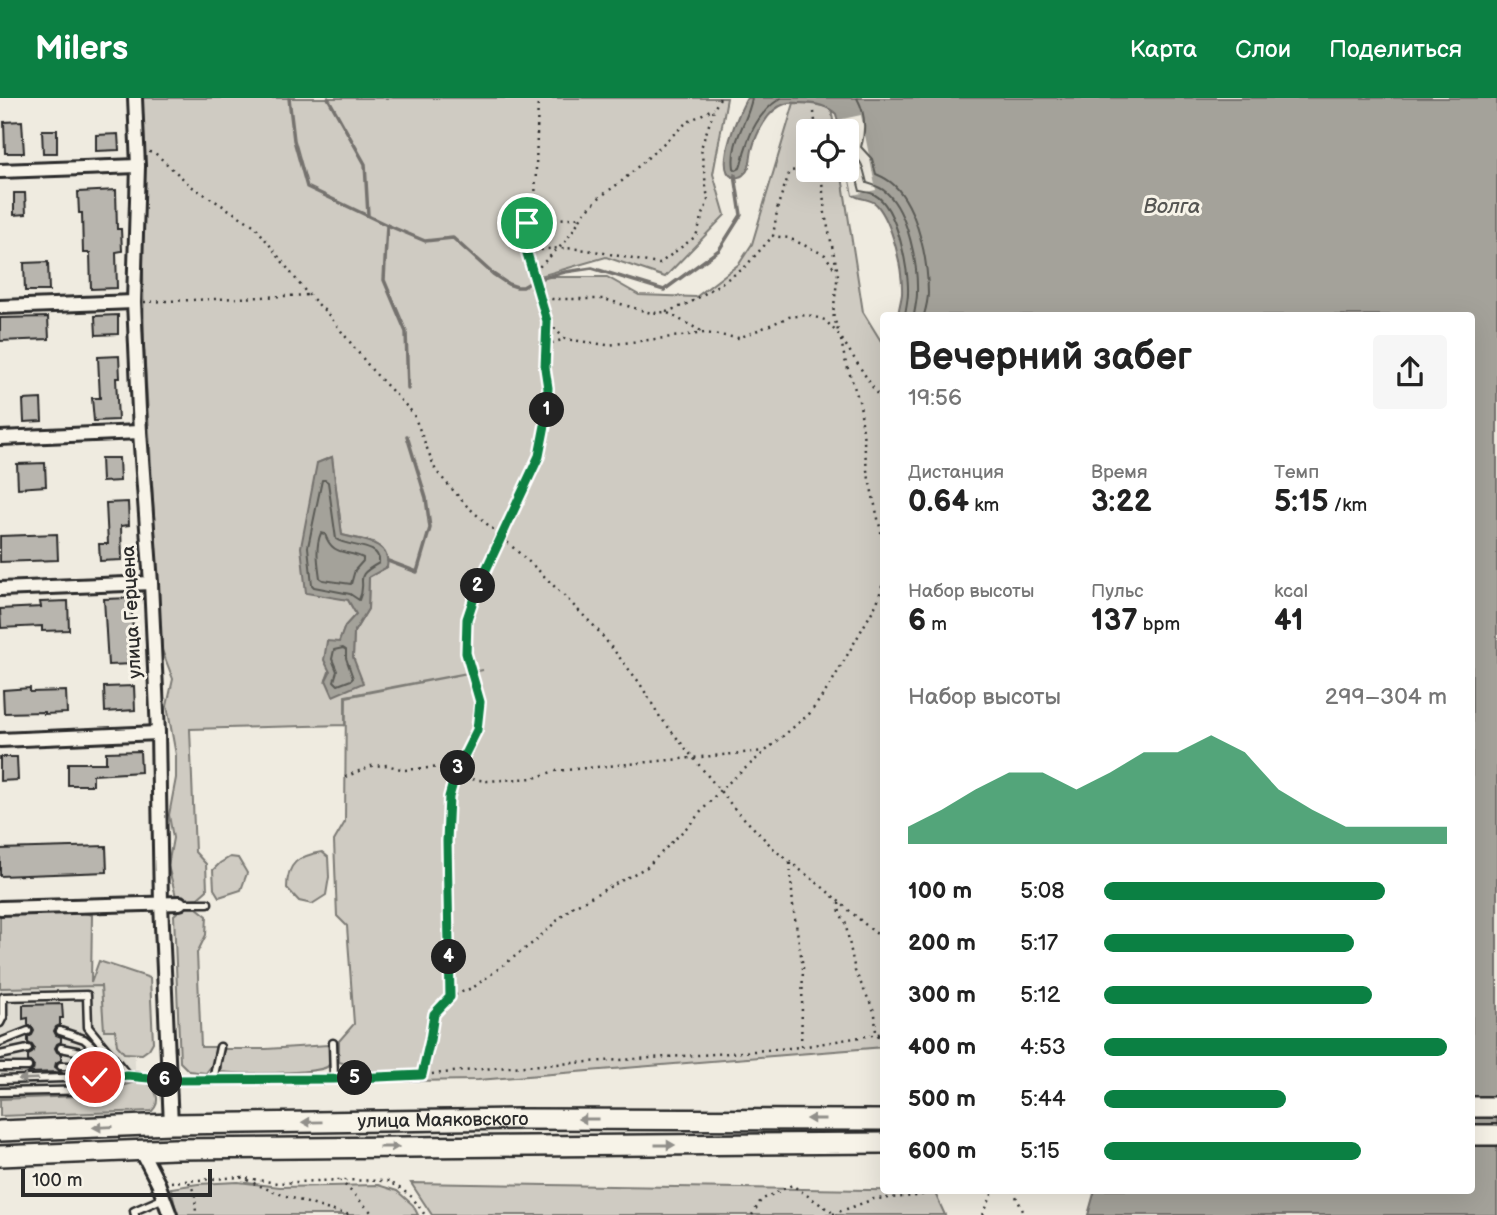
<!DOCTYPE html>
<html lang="ru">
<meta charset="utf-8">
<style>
body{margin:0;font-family:"Balsamiq Sans",sans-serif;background:#f6f6f6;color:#222;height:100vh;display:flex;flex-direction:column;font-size:26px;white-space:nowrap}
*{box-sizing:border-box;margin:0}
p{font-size:23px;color:#767676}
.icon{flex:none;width:38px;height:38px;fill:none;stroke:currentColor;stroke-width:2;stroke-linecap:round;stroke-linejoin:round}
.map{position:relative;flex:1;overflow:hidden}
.side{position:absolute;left:880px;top:214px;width:595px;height:882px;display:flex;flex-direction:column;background:#fff;border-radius:7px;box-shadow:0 7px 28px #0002}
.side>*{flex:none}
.tools{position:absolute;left:796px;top:21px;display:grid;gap:14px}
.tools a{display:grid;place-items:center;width:63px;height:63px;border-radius:7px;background:#fff;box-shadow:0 7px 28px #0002;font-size:35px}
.scale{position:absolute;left:21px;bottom:18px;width:191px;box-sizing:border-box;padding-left:7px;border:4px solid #2b2b2b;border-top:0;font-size:19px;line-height:24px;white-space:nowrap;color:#2b2b2b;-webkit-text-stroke:5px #f7f3e8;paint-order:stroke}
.pin{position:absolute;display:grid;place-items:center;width:60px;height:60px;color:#fff;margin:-30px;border:4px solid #fff;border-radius:50%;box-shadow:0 2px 7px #0007}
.km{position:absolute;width:35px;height:35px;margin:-18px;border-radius:50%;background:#222;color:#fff;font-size:19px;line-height:35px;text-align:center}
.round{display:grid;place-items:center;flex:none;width:74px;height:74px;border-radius:7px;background:#f6f6f6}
.summary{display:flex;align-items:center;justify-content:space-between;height:119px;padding:0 28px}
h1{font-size:38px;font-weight:700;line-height:52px}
.metrics{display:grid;grid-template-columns:repeat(3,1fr);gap:10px;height:119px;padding:7px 28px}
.metrics div{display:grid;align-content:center}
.metrics b{font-size:30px;font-weight:700}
.metrics small{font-size:19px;font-weight:400}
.metrics p{font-size:19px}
.chart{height:196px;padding:14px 28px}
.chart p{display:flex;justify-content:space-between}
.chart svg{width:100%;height:126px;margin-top:7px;fill:#0b8043;opacity:.7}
ul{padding:0 28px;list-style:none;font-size:23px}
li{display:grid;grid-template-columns:112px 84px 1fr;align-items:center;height:52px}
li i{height:18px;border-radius:9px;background:#0b8043}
header{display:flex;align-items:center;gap:42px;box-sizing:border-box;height:98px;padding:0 35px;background:#0b8043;color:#fff}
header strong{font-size:33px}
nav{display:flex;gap:38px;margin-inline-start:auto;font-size:24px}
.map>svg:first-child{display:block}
.built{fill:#dedbd1}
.green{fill:#cfcbc2;stroke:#7d7b76;stroke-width:2;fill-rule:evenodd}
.water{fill:#a4a29a;stroke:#74726e;stroke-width:2}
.pier{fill:#efebe0}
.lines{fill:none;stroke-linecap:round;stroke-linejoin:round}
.shore{stroke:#5b5b57;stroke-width:2}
.stream{stroke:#74726e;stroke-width:3.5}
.building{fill:#b8b5ae;stroke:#2b2b2b;stroke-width:2}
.service-casing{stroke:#2b2b2b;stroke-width:11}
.minor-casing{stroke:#2b2b2b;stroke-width:18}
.primary-casing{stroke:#2b2b2b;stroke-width:24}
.path{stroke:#2b2b2b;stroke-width:2.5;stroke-dasharray:2 5;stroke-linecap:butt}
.service{stroke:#f7f3e8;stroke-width:6}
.minor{stroke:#f7f3e8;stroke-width:12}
.primary{stroke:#f7f3e8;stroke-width:19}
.oneway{fill:#918f8a}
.route-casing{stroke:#fff;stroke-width:14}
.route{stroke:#0b8043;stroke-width:9}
.labels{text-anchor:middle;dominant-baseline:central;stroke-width:6;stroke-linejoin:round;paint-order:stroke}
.street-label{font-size:19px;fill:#2b2b2b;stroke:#f7f3e8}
.water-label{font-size:21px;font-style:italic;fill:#555552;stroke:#f7f3e8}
</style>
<header>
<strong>Milers</strong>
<nav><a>Карта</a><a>Слои</a><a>Поделиться</a></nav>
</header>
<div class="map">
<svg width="1497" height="1117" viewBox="0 0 1497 1117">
<rect width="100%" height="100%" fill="#efebe0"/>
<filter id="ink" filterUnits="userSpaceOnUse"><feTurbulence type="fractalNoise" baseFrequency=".0143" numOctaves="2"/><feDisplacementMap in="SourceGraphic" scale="14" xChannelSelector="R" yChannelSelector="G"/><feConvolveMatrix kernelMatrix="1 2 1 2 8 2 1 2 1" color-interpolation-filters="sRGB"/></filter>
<g filter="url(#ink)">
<!-- built -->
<path class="built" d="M133,886l3,121 -136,4v-122z"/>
<!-- green -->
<g class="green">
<path d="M141,0h586l-14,76 12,41 -60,62 -59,-20 -69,20h70l32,18 57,2 43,-33 13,-20 42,-141c12,0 26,1 37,6l4,22h-27v39h33l22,142 21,34v701l-406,33 -71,1 -68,-19v-21l15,-17 -7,-98 -10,-10 -3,-75 11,-19 1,-125 137,-27 -138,26v29l-155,4 5,123 11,12 1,26 -9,8 -21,2 -9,-34 5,-28 -4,-23 7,-37v-23l-9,-49 6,-27 -11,-29 -18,-303zM332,359l10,78 31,7 14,25 -18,10 -1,32 -14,23 -1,25 -27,23 19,-54 11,-12 -8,-14 -31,-137z"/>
<path d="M322,754l6,5 1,20 -3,18 -14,9 -13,-3 -12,-13c0,-25 11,-32 35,-36z"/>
<path d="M230,759l8,1 9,15 -6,17 -22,7 -5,-8 -1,-19 7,-7z"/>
<path d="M182,810h15l10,8 -1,19 -9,18 4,94h15l-1,14 -9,12 -17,-2 -9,-9 -6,-147z"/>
<path d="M80,814l12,3 -1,68 8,-22 51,17 3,64 -4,7 -7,5 -18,-1 -7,-8 -2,-15h-11l-3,-44 -101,2v-74z"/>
<path d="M328,947l3,7v11c-2,1 -3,3 -4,4 -13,7 -90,7 -106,5v-18l4,-5h41z"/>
<path d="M145,983c11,7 17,20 7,30l-152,5v-17l105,-4 16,-9 14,-4z"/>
<path d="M238,1084l42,5 98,-2 19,6 16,14 5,10h-241l-6,-27 27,-4z"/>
<path d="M411,1085l523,8 11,24h-513z"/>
</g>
<!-- water -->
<g class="water">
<path d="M747,0h750v1117h-409l7,-25h377v-875h-574c1,-7 3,-14 4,-21 1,-24 -9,-70 -25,-89 -6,-7 -17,-5 -24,-10l-6,-29v-35h-7l-4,-17c-9,-9 -23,-11 -35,-11 -4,0 -11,-1 -16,1 -17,5 -29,30 -33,46 -2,9 -1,19 -9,25 -2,2 -7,3 -10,2 -20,-7 7,-68 14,-79z"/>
<path d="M332,359l10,78c18,5 50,6 45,32l-18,10 -1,32 -14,23 -1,25 10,26 -30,13 -7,-16 4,-8 -6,-12 3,-19 12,1 6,-16 11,-12 -8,-14 -42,-7 -5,-46 16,-84z"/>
</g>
<!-- pier -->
<path class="pier" d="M861,17l15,75 -23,5 -6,-29v-35h-7l-2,-11z"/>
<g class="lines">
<!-- shore -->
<g class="shore">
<path d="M752,0c-4,24 -22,43 -18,70l2,2 4,-2c3,-7 3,-14 6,-21 6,-20 17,-38 35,-49"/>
<path d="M857,0c9,16 9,32 4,49l11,12 4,15c7,3 13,6 18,11 24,23 34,77 34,108 0,8 -2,15 -4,22"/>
<path d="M847,56c16,3 16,15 20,29 7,2 14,4 20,10 21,20 31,71 30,100 0,7 -2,15 -3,22"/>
<path d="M847,65l7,5 6,23c4,1 11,1 15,4 22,12 34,75 33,98 0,7 -2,15 -3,22"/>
<path d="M322,382h3l3,2 8,57c12,9 45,4 43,24 -29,16 -10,15 -20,37l-9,-6 -36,-7 -2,-2 -4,-38z"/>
<path d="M321,435l4,1c7,22 21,16 38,24v3l-8,9 -4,14 -28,-4 -3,-2c-2,-15 -5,-31 1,-45z"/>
<path d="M343,550l3,2v8l7,20 -2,2 -13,5 -4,-4 3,-10 -5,-12 2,-9z"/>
</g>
<!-- stream -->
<g class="stream">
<path d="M289,0l5,42 13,47 80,38"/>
<path d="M328,0l37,66 3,51"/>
<path d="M408,291l-2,-57 -22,-52 3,-55 38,16 28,-3 40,36 15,10 9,3h6l12,-7 30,-8 27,-4 72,22 55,-40 22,-35 -6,-40"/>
<path d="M388,463l29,11 13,-44 -4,-30 -19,-62"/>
</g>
</g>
<!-- building -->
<g class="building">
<path d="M22,23l2,32h-19l-1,-31z"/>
<path d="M42,32h15v23h-14z"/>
<path d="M118,36l1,16 -23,1v-16z"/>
<path d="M116,92l1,39h4l1,22 -6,1 1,36 -26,1 -1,-36h-7l-1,-40h-3l-1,-21z"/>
<path d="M14,95h11l1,21 -12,1z"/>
<path d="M48,164l1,29h-24l-1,-28z"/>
<path d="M118,217v19l-22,1 -1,-19z"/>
<path d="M48,219l1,22 -49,2v-23z"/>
<path d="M119,258l1,22h-4l2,42 -24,1 -2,-23h8l-2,-41z"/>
<path d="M41,301l1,22 -18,1 -1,-22z"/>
<path d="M101,360h18l1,23 -18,1z"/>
<path d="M45,365l1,23 -28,2 -1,-24z"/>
<path d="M128,404l1,23 -8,1 1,34 -22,1 -1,-17h9l-2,-41z"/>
<path d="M57,436l1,26 -58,2v-26z"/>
<path d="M131,500l4,66 -27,1 -4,-66z"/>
<path d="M68,503l1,29 -27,1v-5l-41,2 -1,-19 41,-2 -1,-5z"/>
<path d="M134,588l1,24 -30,2 -1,-25z"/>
<path d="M30,590v4l36,-1 1,22 -23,1v-2l-40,1 -1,-23z"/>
<path d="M140,653l1,21 -48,3v10h-25v-22h38v-11z"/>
<path d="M0,659h17l1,23 -18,1z"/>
<path d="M106,748l1,26 -107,4v-27z"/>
<path d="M62,906l1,14h-3v7l-4,2 -2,4 2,4 5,2v5l-4,2 -2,4 2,4 4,2v6l-5,3 -1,4 6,5 -33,1 5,-3 1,-4 -3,-4 -3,-1v-6l4,-2 2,-5 -2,-3 -4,-2v-6l4,-2 2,-4 -2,-4 -4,-2v-7l-5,1v-14z"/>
</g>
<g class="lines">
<defs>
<g id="service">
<path d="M180,805h28"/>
<path d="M0,925l3,-6v-20l84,-2 1,32 40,49"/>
<path d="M60,933l24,8 32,27"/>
<path d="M0,944l28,-11"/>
<path d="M61,950l20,4 36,18"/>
<path d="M0,957l28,-6"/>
<path d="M61,968h20l35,7"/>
<path d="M0,969h28"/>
<path d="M0,982l128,-4 41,4 165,-1 -1,-36"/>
<path d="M213,982l7,-33"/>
<path d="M0,994l98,-2 28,-13"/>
<path d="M135,1117l-1,-4 30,-13"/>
</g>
<g id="minor">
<path d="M135,0l3,68 -4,136 6,130 11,151 7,150 3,171 10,220"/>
<path d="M0,73l138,-5"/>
<path d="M0,209l134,-5"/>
<path d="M0,340l140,-6"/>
<path d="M0,491l151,-6"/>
<path d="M0,642l158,-7"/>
<path d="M0,810l180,-5"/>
<path d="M141,1052l17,33 12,32"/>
</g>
<g id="primary">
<path d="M1472,1009h25"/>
<path id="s1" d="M0,1033l171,-7 350,-5 363,1"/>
<path d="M1472,1037h25"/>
<path d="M0,1058l174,-7 710,-6"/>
</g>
</defs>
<!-- service casing -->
<use href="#service" class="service-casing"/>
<!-- minor casing -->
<use href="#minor" class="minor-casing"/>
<!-- primary casing -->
<use href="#primary" class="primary-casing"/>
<!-- path -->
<g class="path">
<path d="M538,0l-3,105 -11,30v10l23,78 18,18 42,6 98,-12 34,5 50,-21 19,-2 17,5 15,16 44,69"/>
<path d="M814,14l2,19"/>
<path d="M149,54l6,1 36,33 64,40 50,65 22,22 45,57 41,43 23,58 31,35 71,64 58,58 43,54 21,35 74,91 43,44 43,33 54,47 10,6"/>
<path d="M808,71l-18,2 -12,34 -5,31 16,2 36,17 11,16"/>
<path d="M821,72l4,44 13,59 -5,41 6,20"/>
<path d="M527,125l6,-2 49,-4"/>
<path d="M527,155c46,-13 87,4 132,11l37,-28 12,-36 -7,-52 14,-41 5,-9"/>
<path d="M535,182l5,-14 26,-25 18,-28 16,-16 22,-16 64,-58 28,-15"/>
<path d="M538,197l14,4h52l47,14 15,-1 37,20"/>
<path d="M144,204l165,-7"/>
<path d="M666,214l24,-9 53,-34 30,-33"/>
<path d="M841,242l4,20 15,44 7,66 17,75"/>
<path d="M546,255l1,-32"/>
<path d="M345,679l26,-11 16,-1 17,5 38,-3 28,12 17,2 47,-3 21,-7 209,-20"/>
<path d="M790,765l3,43 10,61 -2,80"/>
<path d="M839,805l1,11 5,7 10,50 20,42 1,21 8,9"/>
<path d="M450,898l-3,-155 2,-44 7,-25 21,-42 3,-28 -15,-49 2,-34 10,-31 62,-132 7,-36 2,-32 -3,-20 1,-14 6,-11 13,-4"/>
<path d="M422,977l8,-35 4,-26 16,-17 24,-10 60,-45 38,-35 75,-40 46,-46 27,-31 90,-77 19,-26 48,-84 7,-23"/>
<path d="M341,980l81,-3 72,-7 236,-15 71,-6 83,-14"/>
<path d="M240,1079l37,6 63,-3 47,1 11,6 14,10 13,18"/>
<path d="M340,1082l34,35"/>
<path d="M171,1084l69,-5 34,15 52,17 24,6"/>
<path d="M189,1084l6,12 1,21"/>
<path d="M1013,1092l12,25"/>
<path d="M833,1116l41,-15 44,-3 20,-6"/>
<path d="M752,1117l9,-15 31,-15 44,30"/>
<path d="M983,1117l11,-25"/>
</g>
<!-- service -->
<use href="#service" class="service"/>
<!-- minor -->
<use href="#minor" class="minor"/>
<!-- primary -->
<use href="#primary" class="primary"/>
</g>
<!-- one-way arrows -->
<defs><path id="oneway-solid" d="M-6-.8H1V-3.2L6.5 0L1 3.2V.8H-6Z" transform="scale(1.75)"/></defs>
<g class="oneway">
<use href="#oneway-solid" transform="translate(28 981) rotate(178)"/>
<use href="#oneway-solid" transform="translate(588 1021) rotate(-180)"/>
<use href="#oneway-solid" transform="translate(816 1021) rotate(-180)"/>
<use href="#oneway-solid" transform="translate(312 1024) rotate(179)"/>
<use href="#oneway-solid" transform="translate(103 1029) rotate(178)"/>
<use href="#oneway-solid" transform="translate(665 1047)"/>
<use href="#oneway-solid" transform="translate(389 1049)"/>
</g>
</g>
<g class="lines" filter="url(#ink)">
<defs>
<path id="route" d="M95,979l33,-1 41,4 165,-1 88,-4 8,-35 4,-26 16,-17 -3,-156 2,-44 7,-25 21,-42 3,-28 -14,-49 1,-34 10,-30 62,-133 7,-36 2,-32 -3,-20 2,-47 -23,-78v-10l3,-10"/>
</defs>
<!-- route casing -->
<use href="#route" class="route-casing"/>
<!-- route -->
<use href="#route" class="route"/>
</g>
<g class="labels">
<!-- street labels -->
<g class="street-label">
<text transform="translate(132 514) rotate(-93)">улица Герцена</text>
<text stroke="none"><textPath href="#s1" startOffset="443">улица Маяковского</textPath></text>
</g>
<!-- water labels -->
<g class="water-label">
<text x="1172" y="108">Волга</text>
</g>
</g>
</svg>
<div class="tools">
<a><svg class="icon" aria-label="locate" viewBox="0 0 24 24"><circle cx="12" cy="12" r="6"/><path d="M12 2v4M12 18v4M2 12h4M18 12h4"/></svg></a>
</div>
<div class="scale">100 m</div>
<div class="pin" style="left:527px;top:125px;background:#1e9e55"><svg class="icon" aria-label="arrive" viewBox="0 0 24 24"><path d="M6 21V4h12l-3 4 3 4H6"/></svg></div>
<div class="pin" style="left:95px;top:979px;background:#d93025"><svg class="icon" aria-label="check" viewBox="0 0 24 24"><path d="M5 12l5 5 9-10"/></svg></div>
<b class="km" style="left:547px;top:312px">1</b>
<b class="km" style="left:478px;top:488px">2</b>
<b class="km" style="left:458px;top:670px">3</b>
<b class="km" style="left:449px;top:859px">4</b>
<b class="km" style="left:355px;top:980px">5</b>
<b class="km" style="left:165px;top:982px">6</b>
<section class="side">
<div class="summary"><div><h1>Вечерний забег</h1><p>19:56</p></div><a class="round"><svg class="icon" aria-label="share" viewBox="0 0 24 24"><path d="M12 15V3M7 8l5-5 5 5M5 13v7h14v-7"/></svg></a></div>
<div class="metrics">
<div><p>Дистанция</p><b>0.64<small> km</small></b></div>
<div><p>Время</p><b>3:22</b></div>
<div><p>Темп</p><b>5:15<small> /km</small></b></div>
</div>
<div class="metrics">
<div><p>Набор высоты</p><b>6<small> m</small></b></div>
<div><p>Пульс</p><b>137<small> bpm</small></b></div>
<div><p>kcal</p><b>41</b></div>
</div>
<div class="chart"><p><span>Набор высоты</span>299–304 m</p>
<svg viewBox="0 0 160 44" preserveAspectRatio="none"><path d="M0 44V38L10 32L20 25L30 19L40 19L50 25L60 19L70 12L80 12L90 6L100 12L110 25L120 32L130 38L140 38L150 38L160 38V44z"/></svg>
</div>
<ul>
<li><b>100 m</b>5:08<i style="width:82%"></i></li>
<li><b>200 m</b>5:17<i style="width:73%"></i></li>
<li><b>300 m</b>5:12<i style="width:78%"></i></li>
<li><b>400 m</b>4:53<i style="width:100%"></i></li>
<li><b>500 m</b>5:44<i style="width:53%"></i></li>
<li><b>600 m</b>5:15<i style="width:75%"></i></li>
</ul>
</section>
</div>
